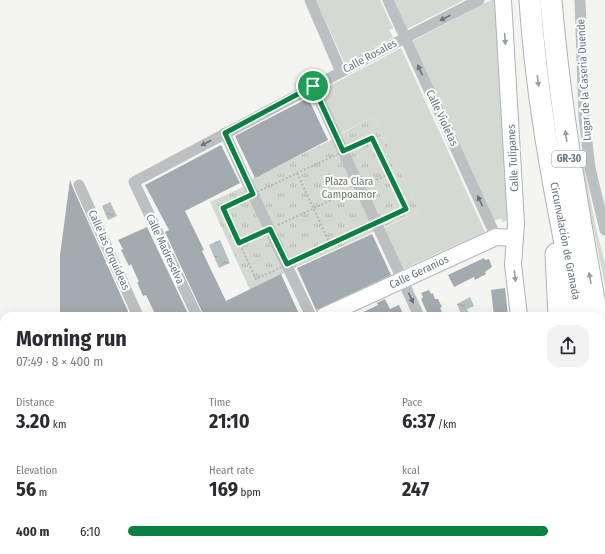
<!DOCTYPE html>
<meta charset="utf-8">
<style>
body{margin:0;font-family:"Fira Sans Condensed",sans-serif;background:#f2f2f3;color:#2b2b33;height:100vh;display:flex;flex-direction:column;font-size:15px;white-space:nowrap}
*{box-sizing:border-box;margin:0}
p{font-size:13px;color:#7c7c81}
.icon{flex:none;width:22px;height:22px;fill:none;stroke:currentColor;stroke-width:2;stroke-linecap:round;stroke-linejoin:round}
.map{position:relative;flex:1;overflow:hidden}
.drawer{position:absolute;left:0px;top:312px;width:605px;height:242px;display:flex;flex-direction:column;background:#fff;border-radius:12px 12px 0 0;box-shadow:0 4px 16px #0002}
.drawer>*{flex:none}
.pin{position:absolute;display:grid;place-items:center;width:34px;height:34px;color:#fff;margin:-17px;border:2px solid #fff;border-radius:50%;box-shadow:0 1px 4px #0007}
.round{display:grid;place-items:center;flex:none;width:42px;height:42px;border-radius:12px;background:#f2f2f3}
.summary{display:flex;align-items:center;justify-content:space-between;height:68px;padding:0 16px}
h1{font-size:22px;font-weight:700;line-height:30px}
.figures{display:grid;grid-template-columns:repeat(3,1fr);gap:6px;height:68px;padding:4px 16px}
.figures div{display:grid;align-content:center}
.figures b{font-size:20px;font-weight:700}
.figures small{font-size:11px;font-weight:400}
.figures p{font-size:11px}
ul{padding:0 16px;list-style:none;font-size:13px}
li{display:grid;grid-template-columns:64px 48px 1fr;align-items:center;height:30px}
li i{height:10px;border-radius:5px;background:#0b8043}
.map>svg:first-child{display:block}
.grass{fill:#d4d9d1}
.park{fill:url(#park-tufts)}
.water{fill:url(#water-ripples)}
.building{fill:#a4abb0}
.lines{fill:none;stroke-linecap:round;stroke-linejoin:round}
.secondary-casing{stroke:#afb4b7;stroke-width:18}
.highway-casing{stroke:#b0b3b6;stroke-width:23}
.path{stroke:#b6b9bb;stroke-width:2;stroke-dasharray:2 2;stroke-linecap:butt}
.street{stroke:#bcc0c3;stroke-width:11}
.secondary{stroke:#fff;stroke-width:16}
.highway{stroke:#fff;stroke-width:21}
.oneway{fill:#67757f}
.oneway2{fill:#959ea5}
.route-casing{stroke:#fff;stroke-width:8}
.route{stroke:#0b8043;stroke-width:5}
.labels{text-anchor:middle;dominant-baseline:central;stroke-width:4;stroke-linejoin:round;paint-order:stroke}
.shield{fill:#fff;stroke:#959ea5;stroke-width:1}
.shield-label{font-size:10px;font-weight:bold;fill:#67757f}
.street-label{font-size:11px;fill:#67757f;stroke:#fff}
.park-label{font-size:11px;fill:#697765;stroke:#fff}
</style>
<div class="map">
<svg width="605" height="554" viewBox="0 0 605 554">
<defs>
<pattern id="park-tufts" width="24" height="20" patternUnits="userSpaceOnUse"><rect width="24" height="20" fill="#d4d9d1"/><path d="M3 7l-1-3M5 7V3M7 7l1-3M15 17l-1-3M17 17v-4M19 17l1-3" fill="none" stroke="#b0b5af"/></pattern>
<pattern id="water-ripples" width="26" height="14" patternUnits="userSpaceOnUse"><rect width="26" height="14" fill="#b5c0c3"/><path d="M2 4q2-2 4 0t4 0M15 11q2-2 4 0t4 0" fill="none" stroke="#97a1a4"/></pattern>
</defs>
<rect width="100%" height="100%" fill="#f4f4f1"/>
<!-- grass -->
<g class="grass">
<path d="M316,0h64l13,28 -4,2 4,7 -48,27z"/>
<path d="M394,0h70l-57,29z"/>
<path d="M491,0h5l14,219 -7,3 -2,-4 -7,3 -81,-180z"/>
<path d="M401,48l84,184 -82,37 -19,-41 35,-17 -46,-95 -33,18 -20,-43z"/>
<path d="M580,162h3l14,71 8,30v22z"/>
<path d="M601,454l4,17v83h-21l-1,-4h18z"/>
<path d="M4,473v77h159l2,4h-164l-1,-79z"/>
</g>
<!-- park -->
<path class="park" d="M373,116l46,95 -129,59 -40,20 -40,-88 33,-15 4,-5 10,-6 74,-36z"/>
<!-- water -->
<g class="water">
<path d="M110,202l7,14 -9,4 -6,-14z"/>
<path d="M220,240l10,23 -11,5 -10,-23z"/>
<path d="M470,297l4,9 -7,3 3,7h-8l-5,-12z"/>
</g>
<!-- building -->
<g class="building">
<path d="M308,98l20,42 -73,38 -20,-42z"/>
<path d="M221,145l19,38 -55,28 19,39 -2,1 24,50 55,-27 19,42h-96l-39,-84 4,-2 -24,-45z"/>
<path d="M70,180l3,8 57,128h-70v-61z"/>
<path d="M147,227l42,89h-33l-10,-21 -3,1 -6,-14h2l-8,-18 -2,2 -8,-16 2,-1 -5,-9z"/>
<path d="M372,234l19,41 -75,35 -19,-42z"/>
<path d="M484,258l1,2 4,-1 3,8 -7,5 1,2 -11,6 -1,-3 -20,10 -6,-12z"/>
<path d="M505,288l3,28h-14l-3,-26z"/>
<path d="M429,290l2,4 2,-1 2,6h3l4,8 -2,1 2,4 -2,1 1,3h-12l-4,-8 -4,-9 2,-2 -2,-4z"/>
<path d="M385,299l5,10 9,-4 5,11h-49l23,-11 -1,-2z"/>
</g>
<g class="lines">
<defs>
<g id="secondary">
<path d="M503,0l13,223 -3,42 6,51"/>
<path d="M324,316l172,-79 19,1"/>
<path d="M243,550l2,4"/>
<path d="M418,550l2,4"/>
<path d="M515,550l1,4"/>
<path d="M296,554l9,-4"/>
</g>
<g id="highway">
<path d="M530,0c7,107 28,212 50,316"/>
<path d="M551,0c9,107 27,211 46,316"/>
<path d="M556,254l3,62"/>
<path d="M601,338l4,18"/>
<path d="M601,410l4,17"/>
<path d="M574,550l2,4"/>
</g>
</defs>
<!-- secondary casing -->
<use href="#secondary" class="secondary-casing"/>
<!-- highway casing -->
<use href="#highway" class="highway-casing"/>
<!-- path -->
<g class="path">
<path d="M372,138l34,71 -150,70 -33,-71z"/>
<path d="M297,173l33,71"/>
<path d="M369,183l20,-9"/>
<path d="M278,225l73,-34"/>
<path d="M239,243l21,-10"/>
</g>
<!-- street -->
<g class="street">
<path d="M310,0l31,72"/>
<path d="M388,0l108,237"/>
<path d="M580,0l4,117 6,51 15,62"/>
<path d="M313,86l106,230"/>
<path d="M225,133l22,49 64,134"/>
<path d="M79,185l59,131"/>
<path d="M197,316l-63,-134 271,-144 74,-38"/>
<path d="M0,472l4,-2"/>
</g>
<!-- secondary -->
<use href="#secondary" class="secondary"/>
<!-- highway -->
<use href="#highway" class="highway"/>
</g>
<!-- one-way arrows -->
<defs><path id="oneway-solid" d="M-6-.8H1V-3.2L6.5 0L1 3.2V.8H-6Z"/></defs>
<g class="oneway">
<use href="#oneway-solid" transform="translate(445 18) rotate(153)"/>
<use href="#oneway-solid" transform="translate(420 70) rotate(-115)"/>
<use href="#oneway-solid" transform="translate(206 143) rotate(152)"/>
<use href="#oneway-solid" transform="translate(480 201) rotate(-115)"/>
<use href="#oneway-solid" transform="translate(411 298) rotate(65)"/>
</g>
<g class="oneway2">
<use href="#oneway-solid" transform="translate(505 39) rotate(86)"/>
<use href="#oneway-solid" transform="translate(538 81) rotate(83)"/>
<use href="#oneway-solid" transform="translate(566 136) rotate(-98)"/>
<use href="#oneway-solid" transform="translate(515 276) rotate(83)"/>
<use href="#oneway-solid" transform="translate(590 278) rotate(-100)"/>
</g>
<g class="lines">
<defs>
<path id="route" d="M313,86l30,65 29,-13 34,71 -119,55 -17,-35 -31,14 -16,-35 30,-14 -28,-61z"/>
</defs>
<!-- route casing -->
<use href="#route" class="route-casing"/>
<!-- route -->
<use href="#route" class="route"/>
</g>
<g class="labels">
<!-- shield labels -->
<rect class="shield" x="552" y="151" width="34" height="16" rx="3"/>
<g class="shield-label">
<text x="569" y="159">GR-30</text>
</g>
<!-- street labels -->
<g class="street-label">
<text transform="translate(370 56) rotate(-28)">Calle Rosales</text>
<text transform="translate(584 80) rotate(-93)">Lugar de la Caseria Duende</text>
<text transform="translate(442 118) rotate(65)">Calle Violetas</text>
<text transform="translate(513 158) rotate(-93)">Calle Tulipanes</text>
<text transform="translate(565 241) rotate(79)">Circunvalación de Granada</text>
<text transform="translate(165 249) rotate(65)">Calle Madreselva</text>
<text transform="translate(109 250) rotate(66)">Calle las Orquídeas</text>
<text transform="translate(419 272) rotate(-25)">Calle Geranios</text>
</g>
<!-- park labels -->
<g class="park-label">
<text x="349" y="181">Plaza Clara<tspan x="349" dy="13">Campoamor</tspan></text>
</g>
</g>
</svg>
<div class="pin" style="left:313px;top:86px;background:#1e9e55"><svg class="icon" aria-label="arrive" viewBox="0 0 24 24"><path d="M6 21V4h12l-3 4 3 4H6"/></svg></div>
<section class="drawer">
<div class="summary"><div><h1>Morning run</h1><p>07:49 · 8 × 400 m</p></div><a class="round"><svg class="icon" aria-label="share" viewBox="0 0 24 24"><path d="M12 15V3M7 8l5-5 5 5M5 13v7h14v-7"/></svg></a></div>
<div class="figures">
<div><p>Distance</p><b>3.20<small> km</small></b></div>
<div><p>Time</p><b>21:10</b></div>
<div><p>Pace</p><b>6:37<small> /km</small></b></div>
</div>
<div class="figures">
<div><p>Elevation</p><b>56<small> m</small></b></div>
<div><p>Heart rate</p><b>169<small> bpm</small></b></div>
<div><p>kcal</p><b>247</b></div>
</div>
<ul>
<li><b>400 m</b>6:10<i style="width:91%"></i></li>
</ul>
</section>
</div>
